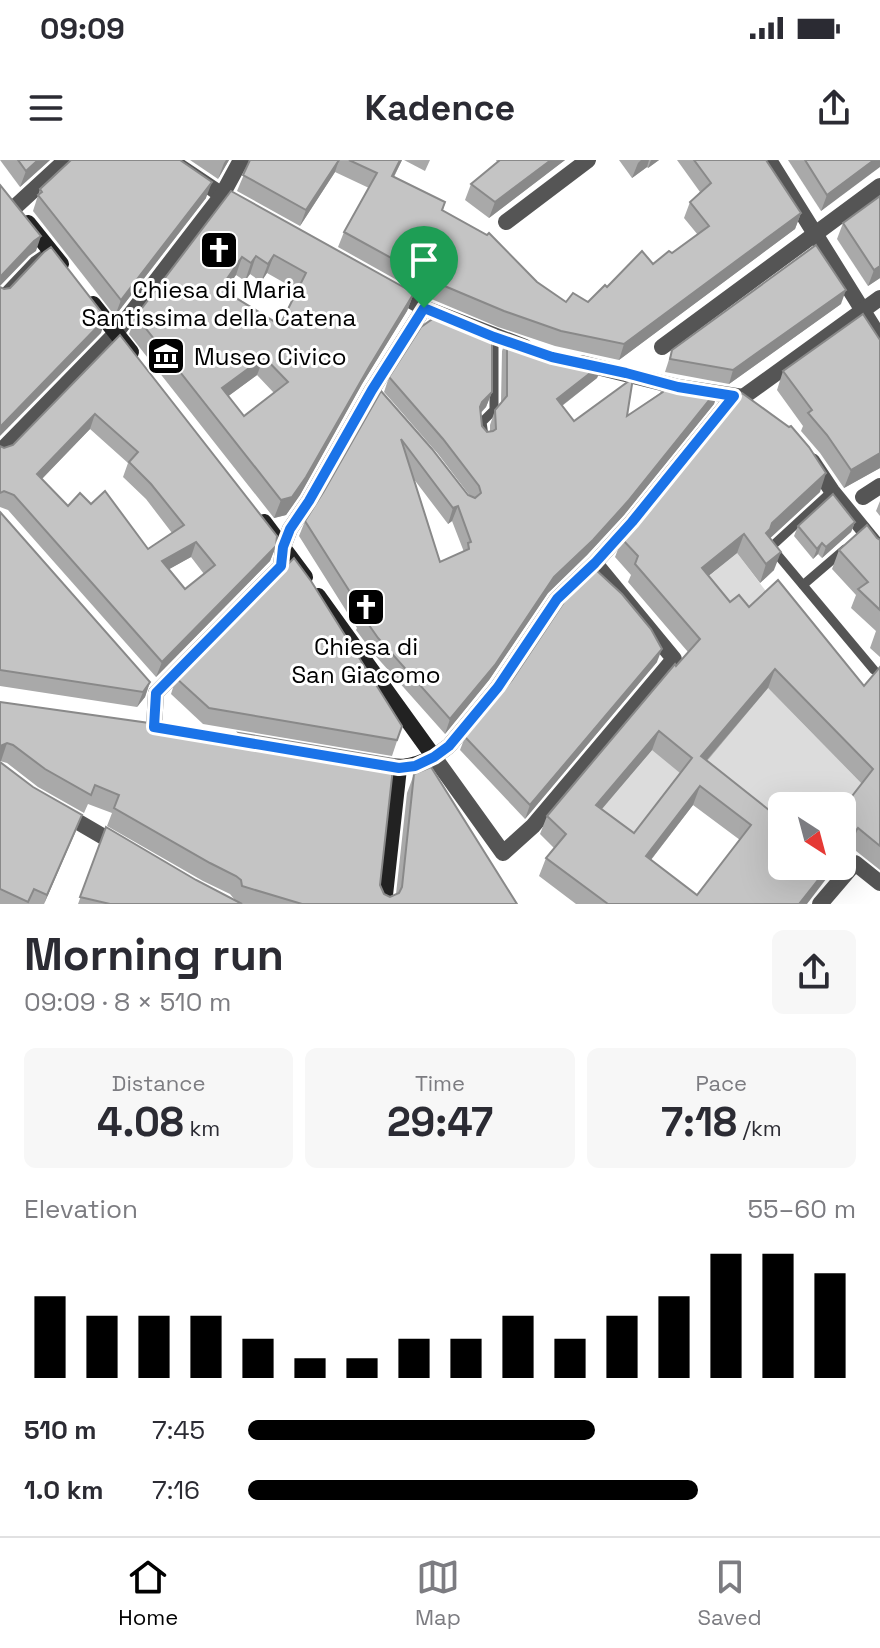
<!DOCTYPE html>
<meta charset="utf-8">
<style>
body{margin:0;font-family:"Space Grotesk",sans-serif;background:#f7f7f7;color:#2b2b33;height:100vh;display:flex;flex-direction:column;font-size:30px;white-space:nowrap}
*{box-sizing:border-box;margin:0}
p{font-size:26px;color:#7c7c81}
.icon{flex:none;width:44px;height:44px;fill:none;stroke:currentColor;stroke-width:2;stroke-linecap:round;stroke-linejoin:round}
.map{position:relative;height:744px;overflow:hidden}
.sheet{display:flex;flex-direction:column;background:#fff;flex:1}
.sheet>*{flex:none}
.needle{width:52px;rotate:144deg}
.tools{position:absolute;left:768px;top:632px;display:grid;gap:16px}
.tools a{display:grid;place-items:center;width:88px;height:88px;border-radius:12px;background:#fff;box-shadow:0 8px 32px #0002;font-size:40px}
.pin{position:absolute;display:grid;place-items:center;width:68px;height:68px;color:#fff;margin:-82px -34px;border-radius:50% 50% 50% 0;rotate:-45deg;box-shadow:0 0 8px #0007}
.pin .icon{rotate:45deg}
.round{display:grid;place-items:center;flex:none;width:84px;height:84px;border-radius:12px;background:#f7f7f7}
.head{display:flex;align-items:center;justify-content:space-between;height:136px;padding:0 24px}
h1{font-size:44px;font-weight:700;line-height:60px}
.metrics{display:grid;grid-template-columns:repeat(3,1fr);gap:12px;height:136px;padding:8px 24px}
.metrics div{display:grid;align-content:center;border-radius:12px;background:#f7f7f7;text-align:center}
.metrics b{font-size:40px;font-weight:700}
.metrics small{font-size:22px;font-weight:400}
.metrics p{font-size:22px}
.chart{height:224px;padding:16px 24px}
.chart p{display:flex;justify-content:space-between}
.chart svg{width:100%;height:144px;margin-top:8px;stroke:#000;stroke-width:6}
ul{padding:0 24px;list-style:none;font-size:26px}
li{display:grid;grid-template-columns:128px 96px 1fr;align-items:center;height:60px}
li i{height:20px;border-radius:10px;background:#000}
.status{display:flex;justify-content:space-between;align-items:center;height:56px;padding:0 40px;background:#fff;direction:ltr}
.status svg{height:22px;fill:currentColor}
header{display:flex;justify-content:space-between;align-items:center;height:104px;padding:0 24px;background:#fff;font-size:36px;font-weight:700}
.dock{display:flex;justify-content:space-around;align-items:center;height:112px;border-top:2px solid #e1e1e2;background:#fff;font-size:22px;color:#7c7c81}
.dock a{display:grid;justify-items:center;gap:4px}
.dock .current{color:#000}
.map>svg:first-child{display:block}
.green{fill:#dcdcdc}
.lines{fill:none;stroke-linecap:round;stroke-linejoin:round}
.lane{stroke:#555;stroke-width:9}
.street{stroke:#555;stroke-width:16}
.secondary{stroke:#222;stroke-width:16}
.wall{fill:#a9a9a9;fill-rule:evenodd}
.shaded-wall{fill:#898989}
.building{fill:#c4c4c4;stroke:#898989;stroke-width:2;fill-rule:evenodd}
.route-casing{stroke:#fff;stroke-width:16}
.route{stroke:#1a73e8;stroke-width:10}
.labels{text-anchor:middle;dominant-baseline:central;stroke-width:6;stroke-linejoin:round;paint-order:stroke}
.poi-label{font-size:24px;fill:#000;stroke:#fff}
</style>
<div class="status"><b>09:09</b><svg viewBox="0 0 49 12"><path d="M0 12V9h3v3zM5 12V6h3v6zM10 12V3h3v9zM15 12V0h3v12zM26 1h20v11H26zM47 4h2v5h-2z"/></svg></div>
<header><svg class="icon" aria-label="menu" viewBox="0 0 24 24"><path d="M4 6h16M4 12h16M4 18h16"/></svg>Kadence<svg class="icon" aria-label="share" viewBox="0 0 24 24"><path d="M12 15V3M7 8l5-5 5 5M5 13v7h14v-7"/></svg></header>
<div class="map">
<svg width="880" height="744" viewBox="0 0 880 744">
<rect width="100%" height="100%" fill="#fff"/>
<!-- green -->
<g class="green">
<path d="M728,381l43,57 -29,28 -48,-37 35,-30z"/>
<path d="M768,528l98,100 -24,32v-14h-60v17l-88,-48z"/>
<path d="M640,576l45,41 -58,75 -38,-28 51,-60z"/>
</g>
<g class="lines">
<!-- lane -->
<g class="lane">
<path d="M0,137l34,-36 13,-9"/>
<path d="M484,276l-2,-14 12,-12v-73"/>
<path d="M832,331l-61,56 103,123"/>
<path d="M803,425l42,-36"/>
</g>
<!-- street -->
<g class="street">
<path d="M170,0l52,35 24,14"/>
<path d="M769,0l111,178"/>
<path d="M15,47l51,-47"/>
<path d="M506,62l82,-62"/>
<path d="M392,130l32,18 101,39"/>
<path d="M662,187l218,-161"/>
<path d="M581,203l97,24 65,10"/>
<path d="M743,237l137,-99"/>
<path d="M0,292l116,-119 106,-138 19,-35"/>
<path d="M812,301l20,30 48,59"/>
<path d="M863,337l17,-11"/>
<path d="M595,403l79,96 -141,167 -30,27 -69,-96 15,-11 49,-59 59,-88 38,-36 37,-41 102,-126"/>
<path d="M156,533l125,-127 2,-19 7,-18 19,-28 63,-111 52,-82"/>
<path d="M154,567l2,-34"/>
<path d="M61,652l60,35"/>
<path d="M820,744l35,-41 25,20"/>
</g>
<!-- secondary -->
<g class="secondary">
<path d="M28,63l33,41"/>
<path d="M93,144l38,48"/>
<path d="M264,362l41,55"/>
<path d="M318,436l116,161c-27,13 -35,11 -63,6"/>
<path d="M384,744l15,-136"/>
</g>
</g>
<!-- wall -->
<g class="wall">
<path d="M0,0h50l-30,27z"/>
<path d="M190,0h39l-11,19z"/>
<path d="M250,0h152l-8,17 51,25 -2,8 94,72 29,20h22l19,-15 65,-34 26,-18 -14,-17 6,-16 10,-10 -23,-32h89l35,53 -6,16 -176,131 -64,-14 -57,-19 -69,-29 -91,-51 6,-15 25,-44 -34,-16 -35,54 -63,-35z"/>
<path d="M404,0h26l-5,11z"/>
<path d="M496,0h69l-76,58 -24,-18 6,-16 26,-22z"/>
<path d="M619,0h40l-11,8 -1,-1 -15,11z"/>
<path d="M788,0h92l-59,51z"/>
<path d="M40,29l166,9 -91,118 -82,-105z"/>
<path d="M231,31l183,102 -7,18 -45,73 -62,111 -14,20 -12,3 -145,-184 7,-18zM267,113l30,17 -17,35 -51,-32 -3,-4 10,-14 9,6 5,-7 11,8zM257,215l17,18 -30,23 -16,-20z"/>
<path d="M843,63l37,55 -12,8 -31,-47z"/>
<path d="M841,144l-112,80 -64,-12 7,-22z"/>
<path d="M120,175l156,211 -6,15 -114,116 -148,-167 -8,-3v-61l4,2 9,-3zM90,269l38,34 -5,14 23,22 26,34 -24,16 -57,-45 -23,2 -26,-27zM191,397l13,17 -19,15 -16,-20z"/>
<path d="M507,176l47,16 49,11 -6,15 -35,28 12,15 53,-5 33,-23 6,-15 53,10 -5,16 -90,111 -37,40 -39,38 -59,87 -44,54 -72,-81 -17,-23 1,-2 -58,-92 6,-15 19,-30 57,-100 87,104 2,1 -32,-42 -54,-62 5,-15 103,15 -6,15 -5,6 1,13 5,6h3v-7l5,-15 6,-7 1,-52zM413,318l35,46 4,-3 12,31 -24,10z"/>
<path d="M783,211l97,97 -36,20 -24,-35 -19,-22 2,-5 -26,-36z"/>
<path d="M820,332l-50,46 4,32 -14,13 -23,-30 -29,23 22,26 19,5 115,79 16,-19v203l-29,-23 -8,-38 19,-25 -94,-96 -61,73 100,143h-231l-37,-28 7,-18 8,-10 -14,-14 7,-18 141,-164 -60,-70 3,-7 -16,-18 7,-18zM652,590l28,23 -46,60 -32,-24zM693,645l47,35 -43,55 -46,-35z"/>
<path d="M880,341v15l-4,-5z"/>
<path d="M0,352l150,170 -5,15 -8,10 -137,-21z"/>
<path d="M855,362l-4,10 -29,26 -4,-4 -5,5 -19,-23 4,-10z"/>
<path d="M877,378l3,2v117l-10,-9 6,-17 -25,-23 5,-13 -24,-26 7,-19z"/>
<path d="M657,502l-132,157 -65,-69 5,-13z"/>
<path d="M176,518l226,48 -10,30 -189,-32 -32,-30z"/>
<path d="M0,542l238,33 1,-2 141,152 4,9 6,3 6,-3 11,-101 7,-19 103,130h-439l28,-77 90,53 39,20 -5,-6 -27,-13 -96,-55 5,-13 -24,-9 -4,9 -46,-26 -31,-24 -7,-2z"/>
<path d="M0,602l33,25 49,28 -38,89h-44z"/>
</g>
<!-- shaded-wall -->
<g class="shaded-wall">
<path d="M38,0h12l-30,27 6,-16z"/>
<path d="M226,0h3l-11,19 6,-16z"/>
<path d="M339,0l-4,12 -35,54 6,-16z"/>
<path d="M400,0h2l-16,32 6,-16z"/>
<path d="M551,0h14l-76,58 6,-16z"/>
<path d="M641,0h8l-2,7 -15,11 6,-15z"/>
<path d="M651,0h8l-11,8z"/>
<path d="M874,0h6v7l-59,44 6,-16z"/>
<path d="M212,22l-6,16 -91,118 6,-16z"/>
<path d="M801,53l-6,16 -176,131 5,-16z"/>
<path d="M41,76l-5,15 -7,5 -29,30v-9l34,-36z"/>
<path d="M274,95l-7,18 -6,9 7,-18z"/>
<path d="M256,96l-6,18 -5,7 6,-18z"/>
<path d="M242,97l-6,18 -21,29 7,-18z"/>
<path d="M880,106v12l-12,8 6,-16z"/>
<path d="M846,130l-5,14 -112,80 4,-14z"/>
<path d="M414,133l-7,18 -45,73 -62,111 -14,20 -12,3 7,-18 88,-133z"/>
<path d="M106,158l-5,15 -101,103v-9z"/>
<path d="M264,197l-7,18 -42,31 7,-18z"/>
<path d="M603,203l-6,15 -46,36 6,-15z"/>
<path d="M719,228l-5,16 -90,111 -37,40 -39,38 -59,87 -44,54 5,-15 104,-142z"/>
<path d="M492,232l-6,15 -10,10 6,-15z"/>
<path d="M95,254l-5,15 -58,60 5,-15z"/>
<path d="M880,293v15l-36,20 7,-18z"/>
<path d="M826,313l-6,19 -54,50v-9l6,-10z"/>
<path d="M458,346l-6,15 -4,3 5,-16z"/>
<path d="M855,362l-4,10 -29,26 4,-11z"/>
<path d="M744,374l-7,19 -42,34 7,-19z"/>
<path d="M196,382l-5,15 -34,19 5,-15z"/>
<path d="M822,383l-4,11 -5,5 4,-10z"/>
<path d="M276,386l-6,15 -114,116 6,-15z"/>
<path d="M781,392l-7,18 -14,13 6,-19z"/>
<path d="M662,489l-5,13 -132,157 5,-14z"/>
<path d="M775,509l-7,19 -74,87 7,-19z"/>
<path d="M150,522l-5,15 -8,10 6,-15z"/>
<path d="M659,571l-7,19 -63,74 7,-19z"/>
<path d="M7,583l-6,18h-1v-15z"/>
<path d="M700,626l-7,19 -54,70 7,-19z"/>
<path d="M82,655l-7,18 -31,71 3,-9z"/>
<path d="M858,668l-7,19 -9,12v-10z"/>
<path d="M829,706h7l-29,38h-8z"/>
</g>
<!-- building -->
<g class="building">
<path d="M18,0h20l-12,11z"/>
<path d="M71,0h109l32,22 -91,118 -83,-105 4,-3 -2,-3z"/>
<path d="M250,0h89l-33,50 -63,-35z"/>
<path d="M349,0h51l-8,16 53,26 -3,8 45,25 2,-2 48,49 29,20 7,-9 15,9 17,-17 2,2 35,-36 11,13 16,-13 3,2 37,-27 -19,-24 21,-19 -17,-23h72l35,53 -177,131 -63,-13 -57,-20 -69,-29 -91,-50 33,-59z"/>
<path d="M500,0h51l-56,42 -24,-18z"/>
<path d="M805,0h69l-47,35z"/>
<path d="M0,25l41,51 -7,5 -34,36z"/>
<path d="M231,31l183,102 -45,74 -63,110 -14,20 -11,3 -145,-184zM274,95l32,18 -26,52 -52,-32 2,-2 -8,-5 20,-29 9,6 5,-7 12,8zM264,197l24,25 -44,34 -22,-28z"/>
<path d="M880,36v70l-6,4 -31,-47z"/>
<path d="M816,85l30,45 -113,80 -63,-11 2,-9z"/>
<path d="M51,87l55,71 -106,109v-140l4,2 6,-1 34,-36z"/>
<path d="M444,151l48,20v61l-10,10 -2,5 2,19 5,6 6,-1 3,-2 -1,-19 12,-14v-60l47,16 49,11 -46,36 17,22 59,-43 -6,38 36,-24 3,-14 53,10 -90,112 -36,40 -39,37 -59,88 -45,54 -72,-81 -16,-23 2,-1 -59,-93 19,-30 57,-100 51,58 36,46 7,3 6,-5 -2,-7 -36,-47 -54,-62 32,-50zM401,279l52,69 5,-2 13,36 -3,1 1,6 -29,13z"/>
<path d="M863,154l17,26v113l-29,17 -24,-35 -19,-22 4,-3 -29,-39z"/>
<path d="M120,175l157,201 -1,10 -114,116 -148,-167 -10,-4 -4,2v-47l4,2 9,-3zM95,254l43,38 -9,10 22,22 33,41 -36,24 -43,-58 -14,13 -11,-11 -12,13 -31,-32zM196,382l19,23 -30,24 -23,-28z"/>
<path d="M742,233l47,34 2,-1 18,21 17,26 -54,50 -2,6 -4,4 15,19 -15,12 -22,-30 -42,34 28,34 9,-7 10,12 29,-27 86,106 16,-19v179l-22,-18 -16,21v-40l31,-40 -98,-100 -74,87 78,62 3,-5v53h47l-30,38h-191l-62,-46 20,-24 -19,-18 128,-152 1,2 24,-27 -65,-75 3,-8 -16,-17 25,-29zM659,571l33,27 -58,75 -38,-28zM700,626l51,39 -54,70 -51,-39z"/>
<path d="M833,334l22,28 -29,25 -4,-4 -5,6 -19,-23z"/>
<path d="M0,352l150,170 -7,10 -143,-22z"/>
<path d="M867,365l10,13 3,2v70l-22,-21 10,-7 -29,-32z"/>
<path d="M294,398l17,23 91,145 -5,14 -188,-32 -33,-30z"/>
<path d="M595,409l27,25 29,35 11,20 -132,156 -65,-68 47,-57 58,-87z"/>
<path d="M0,542l242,34 -3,-3 155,26 -14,126 4,9 6,3 9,-4 3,-6 12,-113 17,-7 86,137h-215l-60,-18 -1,-6 -5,-4 -26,-13 -96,-55 5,-13 -24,-10 -4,10 -46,-26 -32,-24 -6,-2 -7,3z"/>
<path d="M0,602l33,25 49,28 -35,80 -13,-6 -6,13 -28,-13z"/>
<path d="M821,635l17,11h-26z"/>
<path d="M791,642l6,4h-9z"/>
<path d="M106,667l90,53 46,24h-132l-30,-7z"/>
</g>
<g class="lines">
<defs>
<path id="route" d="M424,148l70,29 58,20 74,16 52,14 56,9 -102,126 -37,41 -38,36 -59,88 -49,59 -15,11 -19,9 -16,2 -245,-41 2,-34 125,-127 2,-19 7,-18 19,-28 63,-111z"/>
</defs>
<!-- route casing -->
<use href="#route" class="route-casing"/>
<!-- route -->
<use href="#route" class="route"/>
</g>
<!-- icons -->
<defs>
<symbol id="church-square" viewBox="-11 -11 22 22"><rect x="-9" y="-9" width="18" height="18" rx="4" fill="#000" stroke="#fff"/><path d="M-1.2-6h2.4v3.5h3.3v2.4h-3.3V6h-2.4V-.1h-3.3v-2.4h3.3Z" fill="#fff"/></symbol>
<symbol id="museum-square" viewBox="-11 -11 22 22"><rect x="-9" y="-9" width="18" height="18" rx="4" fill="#000" stroke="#fff"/><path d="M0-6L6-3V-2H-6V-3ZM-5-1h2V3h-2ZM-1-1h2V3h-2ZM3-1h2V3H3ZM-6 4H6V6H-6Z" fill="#fff"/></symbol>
</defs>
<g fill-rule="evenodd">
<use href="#church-square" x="197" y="68" width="44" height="44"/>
<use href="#museum-square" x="144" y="174" width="44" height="44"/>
<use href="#church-square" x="344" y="425" width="44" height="44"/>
</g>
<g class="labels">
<!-- poi labels -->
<g class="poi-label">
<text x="219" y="129">Chiesa di Maria<tspan x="219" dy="28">Santissima della Catena</tspan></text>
<text x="194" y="196" text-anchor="start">Museo Civico</text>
<text x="366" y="486">Chiesa di<tspan x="366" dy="28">San Giacomo</tspan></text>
</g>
</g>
</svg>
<div class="tools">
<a><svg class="needle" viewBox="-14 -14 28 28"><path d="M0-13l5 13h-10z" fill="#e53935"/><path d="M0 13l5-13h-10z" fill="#7c7c81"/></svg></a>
</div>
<div class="pin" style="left:424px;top:148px;background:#1e9e55"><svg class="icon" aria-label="arrive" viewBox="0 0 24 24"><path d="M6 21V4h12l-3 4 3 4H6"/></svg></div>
</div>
<section class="sheet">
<div class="head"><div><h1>Morning run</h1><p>09:09 · 8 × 510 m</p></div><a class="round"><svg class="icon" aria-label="share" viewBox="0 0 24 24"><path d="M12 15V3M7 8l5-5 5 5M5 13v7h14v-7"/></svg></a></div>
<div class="metrics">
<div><p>Distance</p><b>4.08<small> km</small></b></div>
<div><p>Time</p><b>29:47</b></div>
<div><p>Pace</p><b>7:18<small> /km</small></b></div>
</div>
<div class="chart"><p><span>Elevation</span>55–60 m</p>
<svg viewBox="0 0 160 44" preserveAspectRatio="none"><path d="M5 44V19M15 44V25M25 44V25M35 44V25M45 44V32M55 44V38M65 44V38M75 44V32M85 44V32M95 44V25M105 44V32M115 44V25M125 44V19M135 44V6M145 44V6M155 44V12"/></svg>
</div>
<ul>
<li><b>510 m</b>7:45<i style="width:57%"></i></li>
<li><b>1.0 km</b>7:16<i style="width:74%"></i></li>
</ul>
</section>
<nav class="dock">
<a class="current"><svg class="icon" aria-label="home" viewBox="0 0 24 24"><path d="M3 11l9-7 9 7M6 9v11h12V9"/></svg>Home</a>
<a><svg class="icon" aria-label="map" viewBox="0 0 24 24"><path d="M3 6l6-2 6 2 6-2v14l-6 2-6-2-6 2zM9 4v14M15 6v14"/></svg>Map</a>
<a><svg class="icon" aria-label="saved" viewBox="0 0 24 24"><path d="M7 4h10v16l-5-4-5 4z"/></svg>Saved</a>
</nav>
